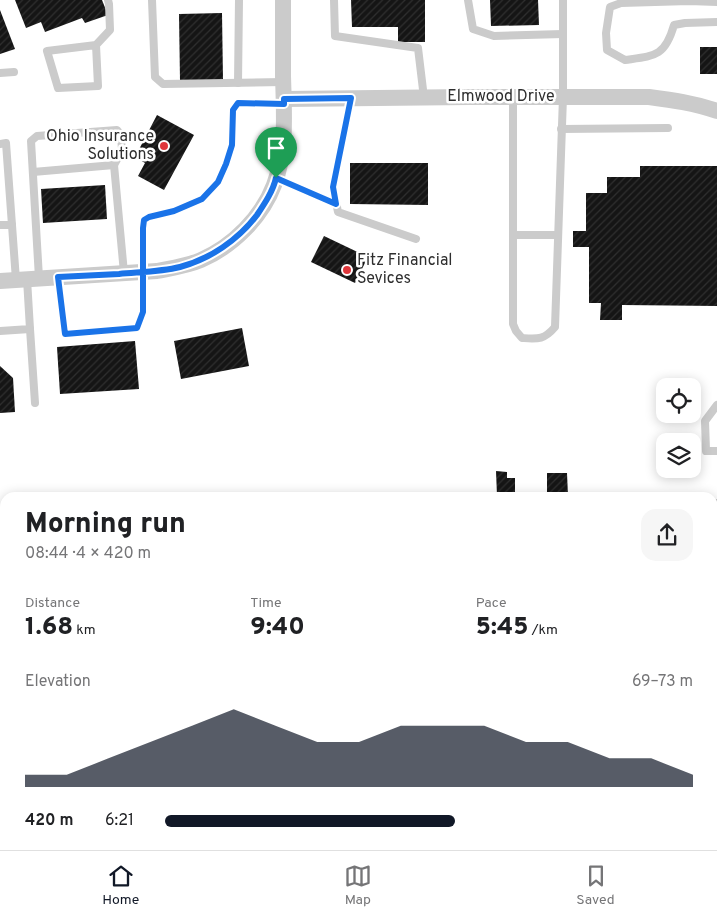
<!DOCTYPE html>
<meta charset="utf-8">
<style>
body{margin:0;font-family:Overpass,sans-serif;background:#f6f6f6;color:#202124;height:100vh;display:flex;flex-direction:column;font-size:19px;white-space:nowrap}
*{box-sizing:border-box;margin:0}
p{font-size:16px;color:#757577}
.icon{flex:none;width:28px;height:28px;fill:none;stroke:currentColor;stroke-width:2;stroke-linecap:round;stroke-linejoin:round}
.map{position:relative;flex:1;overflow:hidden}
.details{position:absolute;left:0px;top:492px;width:718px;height:358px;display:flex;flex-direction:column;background:#fff;border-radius:15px 15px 0 0;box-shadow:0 2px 12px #0003}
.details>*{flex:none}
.tools{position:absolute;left:656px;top:378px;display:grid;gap:10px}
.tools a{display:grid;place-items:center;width:45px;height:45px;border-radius:10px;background:#fff;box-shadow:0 2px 12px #0003;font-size:25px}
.pin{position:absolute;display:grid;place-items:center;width:42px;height:42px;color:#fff;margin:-51px -21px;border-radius:50% 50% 50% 0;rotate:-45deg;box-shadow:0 0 5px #0007}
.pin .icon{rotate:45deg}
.round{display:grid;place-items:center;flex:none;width:52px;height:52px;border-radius:15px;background:#f6f6f6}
.head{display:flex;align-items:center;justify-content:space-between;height:85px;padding:0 25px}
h1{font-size:28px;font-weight:800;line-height:38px}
.stats{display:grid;grid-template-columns:repeat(3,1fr);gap:8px;height:85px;padding:5px 25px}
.stats div{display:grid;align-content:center}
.stats b{font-size:25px;font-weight:800}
.stats small{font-size:14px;font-weight:400}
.stats p{font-size:14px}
.chart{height:140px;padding:10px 25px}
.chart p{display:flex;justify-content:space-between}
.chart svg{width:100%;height:90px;margin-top:5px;fill:#111827;opacity:.7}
ul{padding:0 25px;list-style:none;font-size:16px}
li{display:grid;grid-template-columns:80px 60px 1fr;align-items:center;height:38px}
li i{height:12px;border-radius:6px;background:#111827}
.dock{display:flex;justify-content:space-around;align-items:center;height:70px;border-top:1px solid #e0e0e0;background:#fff;font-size:14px;color:#757577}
.dock a{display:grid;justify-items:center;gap:2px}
.dock .active{color:#111827}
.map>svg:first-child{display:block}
.building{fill:url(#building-hatch)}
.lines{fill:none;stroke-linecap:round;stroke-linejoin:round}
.service{stroke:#cbcbcb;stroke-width:8}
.minor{stroke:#cbcbcb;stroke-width:16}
.route-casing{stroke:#fff;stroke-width:10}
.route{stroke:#1a73e8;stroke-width:6}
.poi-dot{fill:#df363b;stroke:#fff;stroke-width:2}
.labels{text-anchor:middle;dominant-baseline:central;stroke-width:5;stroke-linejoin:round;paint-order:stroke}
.street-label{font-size:16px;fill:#2e2e2e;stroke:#fff}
.poi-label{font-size:16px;fill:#2e2e2e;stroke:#fff;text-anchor:end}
</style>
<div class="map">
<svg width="717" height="850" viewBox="0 0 717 850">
<defs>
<pattern id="building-hatch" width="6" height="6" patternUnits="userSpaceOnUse" patternTransform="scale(1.25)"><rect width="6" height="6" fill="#151515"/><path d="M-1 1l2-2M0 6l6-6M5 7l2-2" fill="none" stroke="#2f2f2f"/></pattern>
</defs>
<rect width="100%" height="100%" fill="#fff"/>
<!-- building -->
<g class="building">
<path d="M15,0h87l6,15 -23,8 -3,-5 -37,14 -4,-10 -15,6z"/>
<path d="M351,0h74v42h-27v-15h-46z"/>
<path d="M490,0h48l1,25 -48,1z"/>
<path d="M0,10l15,39 -15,5z"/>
<path d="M222,13l1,67 -43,1 -1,-67z"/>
<rect x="700" y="47" width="17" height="27"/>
<path d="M157,115l37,20 -30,55 -26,-14 7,-13 -10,-6z"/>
<path d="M350,163h78v42l-78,-1z"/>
<path d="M640,166h77v140l-95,-1v15h-22l1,-17h-12v-56h-16v-16h13v-38h21v-16h33z"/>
<path d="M105,185l2,34 -64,4 -2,-34z"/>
<path d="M324,236l44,21 -13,26 -44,-21z"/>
<path d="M242,328l7,38 -68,13 -7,-38z"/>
<path d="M135,341l4,48 -79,5 -3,-47z"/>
<path d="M0,366l13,12 2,34 -15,1z"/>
<path d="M496,471l11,1v6h8v18h-18z"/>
<path d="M547,473h20l1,23h-21z"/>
<path d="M2,535l3,6v57l-5,-8v-54z"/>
<path d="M0,734l5,3v19l-5,7z"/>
</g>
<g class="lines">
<!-- service -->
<g class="service">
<path d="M152,0l3,77 8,7 120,-2"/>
<path d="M334,0l1,36 83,12 6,50"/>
<path d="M468,0l5,29 21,7 69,-2"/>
<path d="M717,2l-28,-1 -68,2 -11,4 -4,26 1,17 18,10c29,-4 40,-3 49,-35l11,-2 32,-1"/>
<path d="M96,45l2,41 -40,2 -11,-37 49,-6 14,-15 -1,-26 -1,-4"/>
<path d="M0,73l14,-1"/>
<path d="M238,83l1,-83"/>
<path d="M513,97v227l3,7 6,7c16,1 22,2 33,-11l8,-230v-97"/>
<path d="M351,99l-18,88 5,25 78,27"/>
<path d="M561,129l107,-1"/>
<path d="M0,144l6,-1 10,137"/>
<path d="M33,172l81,-7"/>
<path d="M276,178l60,26"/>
<path d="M0,225h12"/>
<path d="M513,235h45"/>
<path d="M58,277l7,57 72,-6 6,-16v-84l1,-8 5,-3 25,-6 28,-12 16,-17 8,-18 6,-19 1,-35 5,-7 46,1"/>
<path d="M39,278l-8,-137 6,-5 80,-6 4,5 1,15 -8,15 10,108"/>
<path d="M30,329l5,74"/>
<path d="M0,331l30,-2 -3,-50"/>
<path d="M717,405l-12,16 1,30h11"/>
<path d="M712,503h5"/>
</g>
<!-- minor -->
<g class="minor">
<path d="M284,99l185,-2h180c23,3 45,6 68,14"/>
<path d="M0,281l157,-10c15,-3 30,-5 44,-11 32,-14 61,-43 73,-75 13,-34 10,-73 9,-109 0,-25 0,-51 0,-76"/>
<path d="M712,583h5"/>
<path d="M0,659l5,-3"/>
</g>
</g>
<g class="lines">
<defs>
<path id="route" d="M276,178c-3,13 -11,25 -19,37 -19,25 -47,44 -77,52 -20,5 -41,5 -61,7 -20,1 -40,2 -61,3l7,57 72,-6 6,-16v-84l1,-8 5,-3 25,-6 28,-12 16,-17 8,-18 6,-19 1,-35 5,-7 46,1v-5l67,-1 -18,89 3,17 -60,-26"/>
</defs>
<!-- route casing -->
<use href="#route" class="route-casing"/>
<!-- route -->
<use href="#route" class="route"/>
</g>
<!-- markers -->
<g class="poi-dot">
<circle cx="164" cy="146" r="5"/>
<circle cx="347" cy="270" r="5"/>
</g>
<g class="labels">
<!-- street labels -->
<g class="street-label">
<text x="501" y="97">Elmwood Drive</text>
</g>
<!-- poi labels -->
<g class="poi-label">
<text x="154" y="137">Ohio Insurance<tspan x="154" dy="18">Solutions</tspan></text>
<text x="357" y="261" text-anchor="start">Fitz Financial<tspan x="357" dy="18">Sevices</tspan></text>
</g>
</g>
</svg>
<div class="tools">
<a><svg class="icon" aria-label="locate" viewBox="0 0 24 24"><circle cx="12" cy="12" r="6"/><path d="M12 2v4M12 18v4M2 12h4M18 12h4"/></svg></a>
<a><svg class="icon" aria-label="layers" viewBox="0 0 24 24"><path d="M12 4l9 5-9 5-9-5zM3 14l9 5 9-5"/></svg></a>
</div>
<div class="pin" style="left:276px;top:178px;background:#1e9e55"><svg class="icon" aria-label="arrive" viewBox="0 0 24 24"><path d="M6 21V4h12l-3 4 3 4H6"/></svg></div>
<section class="details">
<div class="head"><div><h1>Morning run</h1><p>08:44 · 4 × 420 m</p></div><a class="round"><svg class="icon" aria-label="share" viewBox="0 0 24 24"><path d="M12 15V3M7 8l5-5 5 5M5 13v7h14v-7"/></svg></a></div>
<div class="stats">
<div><p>Distance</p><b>1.68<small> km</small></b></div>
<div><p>Time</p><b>9:40</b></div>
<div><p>Pace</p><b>5:45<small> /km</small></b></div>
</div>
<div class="chart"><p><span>Elevation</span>69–73 m</p>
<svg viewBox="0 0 160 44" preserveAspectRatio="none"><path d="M0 44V38L10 38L20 30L30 22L40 14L50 6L60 14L70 22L80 22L90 14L100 14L110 14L120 22L130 22L140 30L150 30L160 38V44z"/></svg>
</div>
<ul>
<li><b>420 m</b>6:21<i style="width:55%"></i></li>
</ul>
</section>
</div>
<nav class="dock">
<a class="active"><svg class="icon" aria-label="home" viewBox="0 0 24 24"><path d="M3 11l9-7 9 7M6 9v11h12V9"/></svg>Home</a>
<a><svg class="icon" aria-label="map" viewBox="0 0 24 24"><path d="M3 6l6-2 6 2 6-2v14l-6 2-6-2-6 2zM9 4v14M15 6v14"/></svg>Map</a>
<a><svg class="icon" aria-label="saved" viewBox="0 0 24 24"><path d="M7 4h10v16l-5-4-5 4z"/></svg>Saved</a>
</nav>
